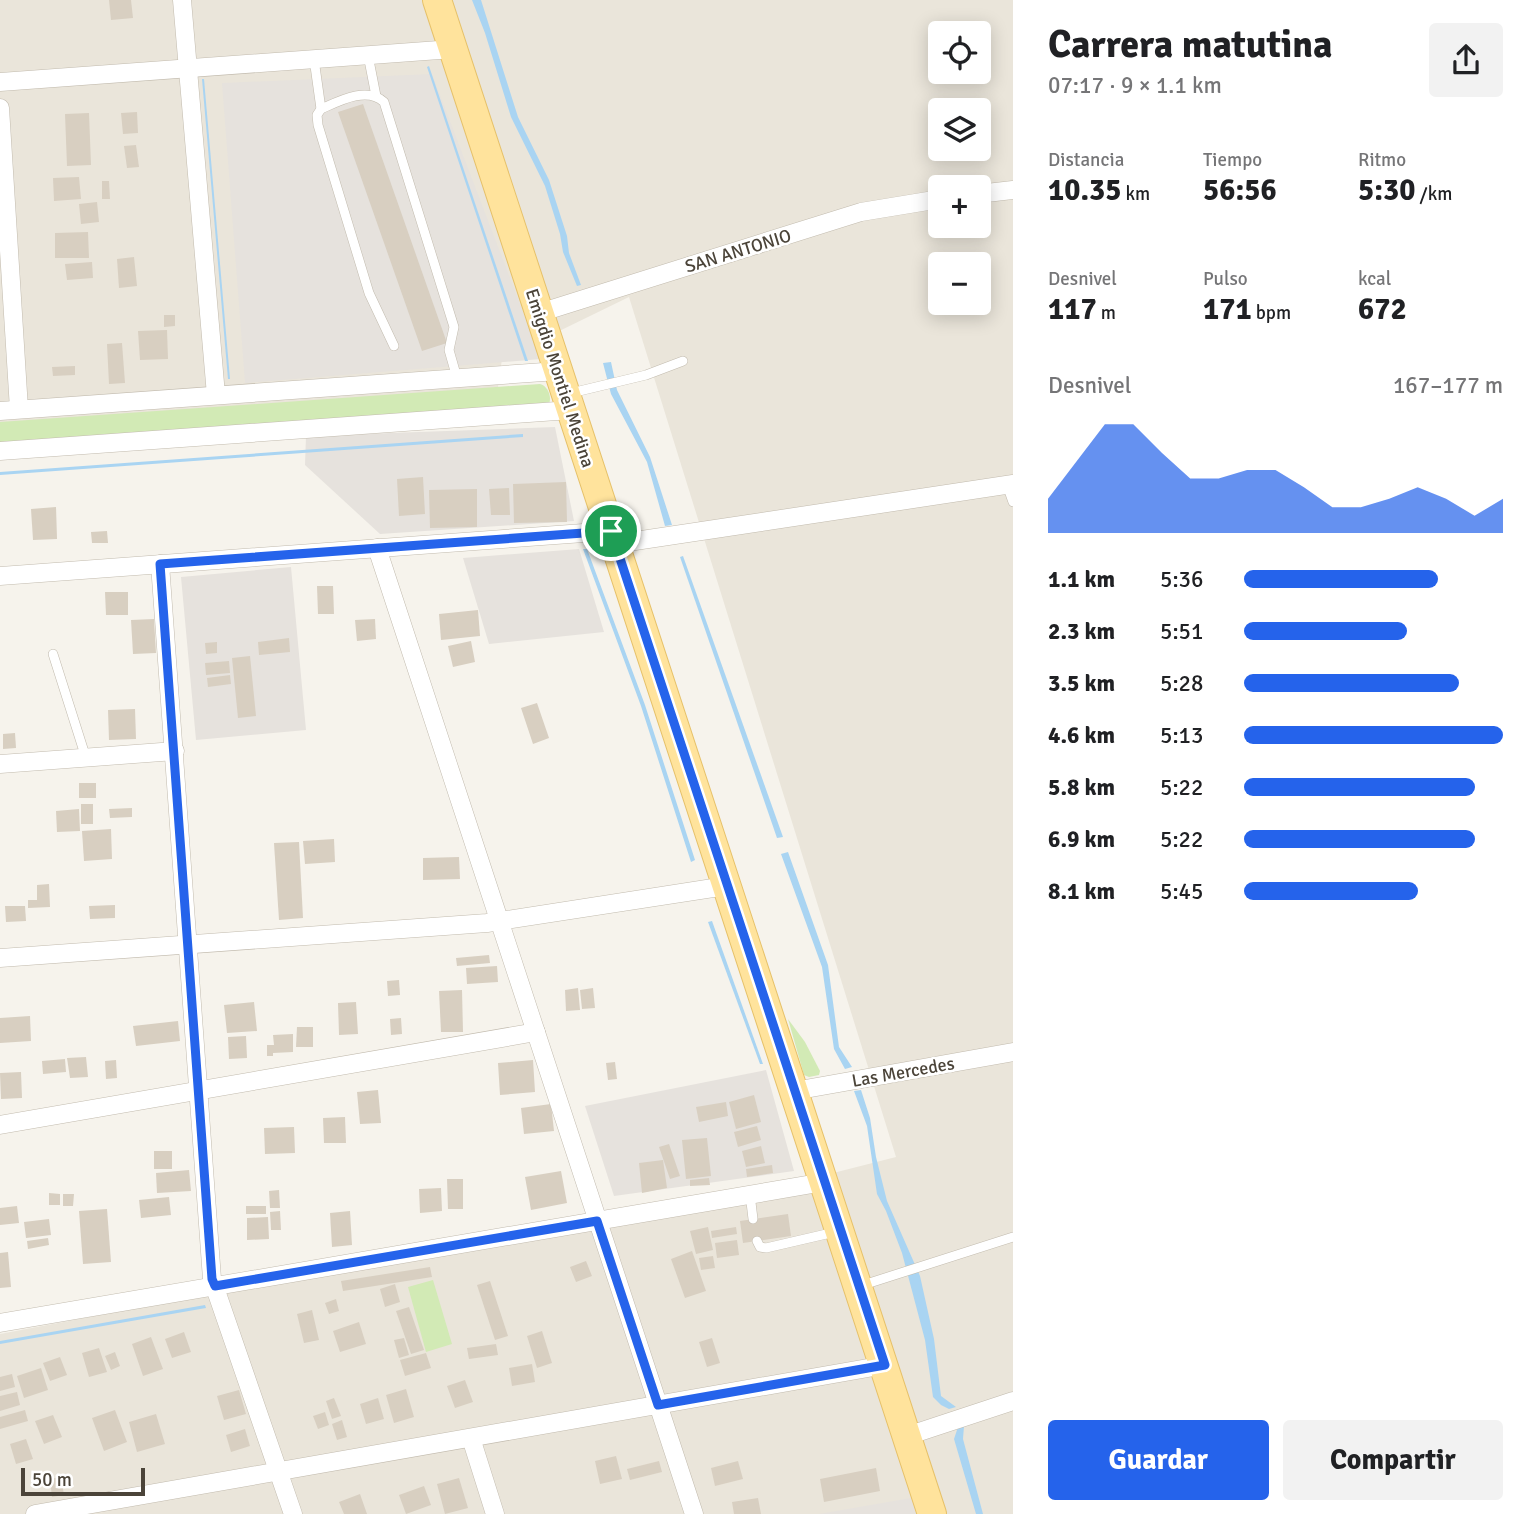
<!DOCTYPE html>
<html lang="es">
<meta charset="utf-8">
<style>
body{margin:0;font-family:Signika,sans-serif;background:#f2f2f2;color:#202124;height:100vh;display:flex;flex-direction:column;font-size:26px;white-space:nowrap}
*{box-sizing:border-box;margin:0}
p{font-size:23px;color:#757577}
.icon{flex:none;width:38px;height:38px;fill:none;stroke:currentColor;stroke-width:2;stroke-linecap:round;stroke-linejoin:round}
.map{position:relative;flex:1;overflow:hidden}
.details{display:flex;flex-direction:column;background:#fff;width:525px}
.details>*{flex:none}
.tools{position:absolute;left:928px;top:21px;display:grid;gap:14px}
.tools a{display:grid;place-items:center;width:63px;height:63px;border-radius:7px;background:#fff;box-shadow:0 4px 18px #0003;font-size:35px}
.scale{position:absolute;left:21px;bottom:18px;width:124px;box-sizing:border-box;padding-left:7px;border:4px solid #4b4439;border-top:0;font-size:19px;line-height:24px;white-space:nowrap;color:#4b4439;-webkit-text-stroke:5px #fff;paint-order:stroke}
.pin{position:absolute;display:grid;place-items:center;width:60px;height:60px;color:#fff;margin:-30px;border:4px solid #fff;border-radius:50%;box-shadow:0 2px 7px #0007}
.round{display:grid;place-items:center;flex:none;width:74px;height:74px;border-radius:7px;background:#f2f2f2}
.summary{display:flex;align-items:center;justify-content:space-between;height:119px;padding:0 35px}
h1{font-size:38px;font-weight:700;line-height:52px}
.stats{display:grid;grid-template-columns:repeat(3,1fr);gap:10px;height:119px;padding:7px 35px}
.stats div{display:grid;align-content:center}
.stats b{font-size:30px;font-weight:700}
.stats small{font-size:19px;font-weight:400}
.stats p{font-size:19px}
.chart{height:196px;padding:14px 35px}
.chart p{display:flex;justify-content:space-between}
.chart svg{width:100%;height:126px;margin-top:7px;fill:#2563eb;opacity:.7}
.primary-button{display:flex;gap:14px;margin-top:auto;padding:14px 35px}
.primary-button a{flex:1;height:80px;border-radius:7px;background:#2563eb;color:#fff;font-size:28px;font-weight:700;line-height:80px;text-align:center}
.primary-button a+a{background:#f2f2f2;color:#202124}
ul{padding:0 35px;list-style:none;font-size:23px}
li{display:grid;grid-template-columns:112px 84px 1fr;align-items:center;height:52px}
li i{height:18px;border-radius:9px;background:#2563eb}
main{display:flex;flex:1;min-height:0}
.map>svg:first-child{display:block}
.residential{fill:#eae5da;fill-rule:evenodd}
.industrial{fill:#e6e2dd}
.green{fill:#d2eab5}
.water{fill:#a9d4f2}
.building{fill:#d8cfc1}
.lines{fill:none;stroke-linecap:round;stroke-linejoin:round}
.lane-casing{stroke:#c2bbae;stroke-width:10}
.street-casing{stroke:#c2bbae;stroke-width:19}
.primary-casing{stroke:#e6c16a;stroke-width:30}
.lane{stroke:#fff;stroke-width:9}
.street{stroke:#fff;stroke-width:18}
.primary{stroke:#ffe39c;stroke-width:28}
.route-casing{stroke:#fff;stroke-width:14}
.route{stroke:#2563eb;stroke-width:9}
.labels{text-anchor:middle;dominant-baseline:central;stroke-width:5;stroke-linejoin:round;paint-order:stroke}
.street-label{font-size:18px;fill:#4b4439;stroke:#fff}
</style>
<main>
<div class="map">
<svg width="1013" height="1514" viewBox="0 0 1013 1514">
<rect width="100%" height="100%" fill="#f6f3ec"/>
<!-- residential -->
<path class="residential" d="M0,0h1013v1514h-1013v-180l786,-149 110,-28 -267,-860 -127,62 -5,35 -497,34zM940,33h38v39h-38zM940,110h38v39h-38zM940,187h38v39h-38zM940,264h38v39h-38z"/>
<!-- industrial -->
<g class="industrial">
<path d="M432,74l109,285 -296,24 -23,-300z"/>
<path d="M555,427l19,94 -194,13 -75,-69 1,-29z"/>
<path d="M579,549l25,83 -115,12 -26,-86z"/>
<path d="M291,567l15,163 -110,10 -15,-163z"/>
<path d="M766,1070l28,101 -180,25 -29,-90z"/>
<path d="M911,1498l5,16h-97z"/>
</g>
<!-- green -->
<g class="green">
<path d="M540,384c8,2 12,13 9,20l-549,40v-22z"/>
<path d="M788,1019l17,23 15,29 -1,4 -10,2 -5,-2z"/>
<path d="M433,1280l19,64 -26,8 -18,-65z"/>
</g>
<!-- water -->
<g class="water">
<path d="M472,0h9l37,117 31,63 18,56 2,17 12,32 -4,1 -14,-34 -3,-18 -15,-48 -34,-69 -26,-84z"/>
<path d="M429,66l99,295h-3l-98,-294z"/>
<path d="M202,79h2l26,300h-2z"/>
<path d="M611,362l6,28 33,67 22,68 -7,1 -18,-64 -36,-68 -8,-31z"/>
<path d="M523,434v3l-523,38v-3z"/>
<path d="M583,549h4l58,156 50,155 -4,2 -50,-156z"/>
<path d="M683,556l100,281 -6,1 -97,-281z"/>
<path d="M788,852l40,113 11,82 13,20 -7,2 -11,-20 -12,-82 -41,-113z"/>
<path d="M712,921l51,143h-3l-52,-142z"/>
<path d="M861,1090l9,28 6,39 11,44 33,75 14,63 7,57 15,11 -7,2 -8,-4 -8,-8 -8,-57 -23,-87 -16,-42 -9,-17 -10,-68 -13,-35z"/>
<path d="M205,1305l1,3 -206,36v-3z"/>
<path d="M964,1426l-1,13 20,75h-7l-22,-75 4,-12z"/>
</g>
<!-- building -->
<g class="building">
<path d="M109,0h22l2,18 -22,2z"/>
<path d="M363,104l84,239 -25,8 -84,-239z"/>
<path d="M137,112l1,21 -15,1 -2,-21z"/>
<path d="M89,113l2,52 -24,1 -2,-52z"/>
<path d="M136,145l3,22 -12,1 -3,-22z"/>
<path d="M79,177l2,22 -27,2 -1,-23z"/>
<path d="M102,181h7l1,18h-8z"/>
<path d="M97,202l2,20 -18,2 -2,-20z"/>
<path d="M88,232l1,26h-34v-25z"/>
<path d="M134,257l3,29 -18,2 -2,-29z"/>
<path d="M92,262l1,16 -26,2 -2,-16z"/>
<path d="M164,315h11v11l-11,1z"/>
<path d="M167,330l1,29 -28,1 -2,-29z"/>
<path d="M122,343l3,40 -16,1 -2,-40z"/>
<path d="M75,366v9l-22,1 -1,-9z"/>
<path d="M423,477l2,37 -26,2 -2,-37z"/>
<path d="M566,482l1,40 -53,1 -1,-39z"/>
<path d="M509,488l1,27h-19l-2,-26z"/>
<path d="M477,489v38l-47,1 -1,-38z"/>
<path d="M56,507l1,32 -24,1 -2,-31z"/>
<path d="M107,531l1,12h-16l-1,-11z"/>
<path d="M317,586h16l1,28h-16z"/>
<path d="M105,592h23v23h-22z"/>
<path d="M478,610l2,26 -39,4 -2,-26z"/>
<path d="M154,619l2,34 -23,1 -2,-34z"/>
<path d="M375,619l1,20 -19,2 -2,-21z"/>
<path d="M289,638l1,14 -31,3 -1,-13z"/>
<path d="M471,641l4,21 -22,5 -5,-21z"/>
<path d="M217,642v11l-11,1 -1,-11z"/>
<path d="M250,656l6,60 -18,2 -6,-60z"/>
<path d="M229,661l1,12 -24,2 -1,-12z"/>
<path d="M230,675l1,9 -23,3 -1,-9z"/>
<path d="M537,703l12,35 -16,6 -12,-36z"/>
<path d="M135,709l1,30 -27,1 -1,-30z"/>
<path d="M15,733l1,15 -13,1v-15z"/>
<rect x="79" y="783" width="17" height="15"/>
<rect x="81" y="804" width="12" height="20"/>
<path d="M132,808v9l-22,1 -1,-9z"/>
<path d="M79,809l1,22 -23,1 -1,-21z"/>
<path d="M111,829l1,30 -28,2 -2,-30z"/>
<path d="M334,839l1,23 -30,2 -2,-23z"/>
<path d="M299,842l4,76 -24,2 -5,-77z"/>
<path d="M459,857l1,22 -37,1v-22z"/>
<path d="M49,884l1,23 -22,1v-8h9v-15z"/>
<path d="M115,905v13l-25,1 -1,-13z"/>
<path d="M5,906h20l1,15 -20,1z"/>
<path d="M489,955l1,8 -33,3 -1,-8z"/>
<path d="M497,966l1,16 -31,2 -1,-16z"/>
<path d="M399,980l1,15 -12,1 -1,-15z"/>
<path d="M578,988l2,22 -14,1 -1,-21z"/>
<path d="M593,988l2,20 -13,1 -2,-19z"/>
<path d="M462,990l1,42h-22l-2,-41z"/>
<path d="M254,1002l3,29 -30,2 -3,-28z"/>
<path d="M356,1002l2,32 -19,1 -1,-32z"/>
<path d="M30,1016l1,25 -31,2v-25z"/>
<path d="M401,1018l1,16 -11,1 -1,-16z"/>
<path d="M178,1021l2,20 -44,5 -3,-20z"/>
<path d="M297,1027h16v20h-17z"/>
<path d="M293,1034v18l-20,1v3h-6v-11h7l-1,-10z"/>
<path d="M246,1036l1,22 -18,1 -1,-22z"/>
<path d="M86,1057l2,20 -18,1 -3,-20z"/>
<path d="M65,1059l1,13 -23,2 -1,-13z"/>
<path d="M116,1060l1,18 -11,1 -1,-18z"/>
<path d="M533,1060l2,32 -35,3 -2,-32z"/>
<path d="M615,1062l2,17 -9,1 -2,-17z"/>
<path d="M21,1072l1,26 -21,1 -1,-26z"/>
<path d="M378,1090l3,33 -21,1 -3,-32z"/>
<path d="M754,1095l7,27 -25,7 -7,-27z"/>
<path d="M726,1102l2,14 -29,6 -3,-15z"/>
<path d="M551,1104l3,27 -30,3 -3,-26z"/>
<path d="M345,1117l1,26h-22l-1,-25z"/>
<path d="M757,1126l4,14 -23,7 -4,-15z"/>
<path d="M294,1127l1,26 -30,1 -1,-26z"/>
<path d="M707,1138l4,38 -25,3 -4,-39z"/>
<path d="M669,1144l11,32 -10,3 -11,-32z"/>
<path d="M761,1146l4,17 -19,4 -4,-16z"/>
<rect x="154" y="1151" width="18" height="18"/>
<path d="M663,1160l4,28 -25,5 -3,-30z"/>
<path d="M772,1165l1,8 -26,4 -1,-8z"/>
<path d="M189,1170l2,21 -34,2 -1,-20z"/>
<path d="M561,1171l6,32 -36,7 -6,-33z"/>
<path d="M709,1178l1,7 -20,1v-6z"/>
<path d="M447,1179h16v30h-15z"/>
<path d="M441,1188l1,23 -22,2 -1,-24z"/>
<path d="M279,1190l1,18h-10l-1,-17z"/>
<path d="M49,1193l11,1v11h-11z"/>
<path d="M63,1194h11l-1,12h-10z"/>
<path d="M169,1197l2,18 -30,3 -2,-18z"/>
<path d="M17,1206l2,17 -19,2v-17z"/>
<rect x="246" y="1206" width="20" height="8"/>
<path d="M107,1209l4,53 -28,2 -4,-53z"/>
<path d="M280,1211l1,19h-10l-1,-18z"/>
<path d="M350,1211l2,34 -20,2 -2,-34z"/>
<path d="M788,1214l3,22 -48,7 -3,-22z"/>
<path d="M268,1217l1,22 -22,1v-22z"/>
<path d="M49,1219l2,16 -25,3 -2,-16z"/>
<path d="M708,1227l5,23 -17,4 -6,-23z"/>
<path d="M736,1227l1,7 -25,4 -1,-7z"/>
<path d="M48,1238l1,7 -21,4 -1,-8z"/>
<path d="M737,1240l2,15 -22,3 -2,-15z"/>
<path d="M692,1251l14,40 -21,7 -14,-39z"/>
<path d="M8,1252l3,35 -11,1v-35z"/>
<path d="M713,1256l2,12 -14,2 -2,-12z"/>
<path d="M586,1261l6,15 -16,6 -6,-15z"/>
<path d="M430,1267l2,10 -89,14 -2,-10z"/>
<path d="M490,1281l18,55 -13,4 -18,-55z"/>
<path d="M395,1284l5,18 -15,5 -5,-18z"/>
<path d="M336,1299l3,12 -10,3 -4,-11z"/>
<path d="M409,1307l15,43 -13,4 -15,-43z"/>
<path d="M312,1310l7,30 -15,3 -7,-29z"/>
<path d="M359,1322l7,22 -26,8 -7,-21z"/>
<path d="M542,1331l10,32 -15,5 -10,-32z"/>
<path d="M184,1332l7,20 -19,6 -7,-19z"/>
<path d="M151,1337l12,32 -20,7 -11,-32z"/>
<path d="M404,1338l5,17 -10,3 -5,-18z"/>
<path d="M712,1338l8,25 -13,4 -8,-25z"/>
<path d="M496,1344l2,11 -29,4 -2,-11z"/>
<path d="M99,1348l8,24 -18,5 -7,-24z"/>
<path d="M115,1352l5,14 -9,4 -6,-14z"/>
<path d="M426,1353l5,15 -26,8 -5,-16z"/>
<path d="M60,1357l7,18 -17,6 -7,-18z"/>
<path d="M532,1364l3,18 -23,4 -3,-18z"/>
<path d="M41,1368l7,22 -24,8 -7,-22z"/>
<path d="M12,1374l3,13 -15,4v-14z"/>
<path d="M465,1380l8,22 -18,6 -8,-22z"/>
<path d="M406,1389l8,28 -20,6 -8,-28z"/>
<path d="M239,1390l7,24 -22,6 -7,-24z"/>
<path d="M17,1392l3,13 -20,6v-15z"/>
<path d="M334,1398l7,18 -9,3 -6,-18z"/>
<path d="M378,1398l6,21 -18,5 -6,-20z"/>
<path d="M25,1410l3,11 -28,8v-12z"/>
<path d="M115,1410l12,32 -23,9 -12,-33z"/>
<path d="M325,1412l4,13 -11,4 -5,-13z"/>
<path d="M156,1414l9,30 -28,8 -8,-30z"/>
<path d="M53,1415l9,22 -18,7 -9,-23z"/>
<path d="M342,1420l5,17 -10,3 -5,-16z"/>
<path d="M245,1429l5,17 -19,6 -5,-17z"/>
<path d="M26,1439l7,20 -17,5 -6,-20z"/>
<path d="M616,1456l6,23 -22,5 -5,-23z"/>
<path d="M659,1461l3,11 -32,8 -3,-11z"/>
<path d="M738,1461l5,18 -28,7 -4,-18z"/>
<path d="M876,1468l4,23 -56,11 -4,-23z"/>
<path d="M61,1477l3,18 -12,2 -2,-18z"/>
<path d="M459,1478l9,30 -23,6 -8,-30z"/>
<path d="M424,1486l7,19 -25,9 -7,-19z"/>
<path d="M360,1494l7,20h-23l-5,-12z"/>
<path d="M758,1498l3,16h-27l-2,-12z"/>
</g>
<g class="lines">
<defs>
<g id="lane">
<path d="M368,55l8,41"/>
<path d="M314,59l7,50"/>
<path d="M394,346l-25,-53 -51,-168 -1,-10 4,-6c18,-8 46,-23 63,-7l70,225 -5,23 8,28"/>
<path d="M571,393l75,-18 37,-14"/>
<path d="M1007,485l6,17"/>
<path d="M53,654l33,104"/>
<path d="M750,1194l3,25"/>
<path d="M757,1241l3,6 6,1 69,-16"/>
<path d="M860,1286l153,-49"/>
</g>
<g id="street">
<path d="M182,0l34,395"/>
<path d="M0,82l453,-33"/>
<path d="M0,108l19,301"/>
<path d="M978,194l35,-4"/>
<path d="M539,313l322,-101 79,-13"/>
<path d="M0,411l558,-40"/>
<path d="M0,451l571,-41"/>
<path d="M615,544l398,-60"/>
<path d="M377,548l317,966"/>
<path d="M160,564l52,715 81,235"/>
<path d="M0,576l611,-45"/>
<path d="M0,764l175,-13"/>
<path d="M0,958l487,-35 239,-37"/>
<path d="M794,1091l219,-39"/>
<path d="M0,1125l536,-93"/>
<path d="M0,1323l824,-141"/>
<path d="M907,1436l106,-35"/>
<path d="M471,1438l24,76"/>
<path d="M35,1514l850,-149"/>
</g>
<path id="primary" d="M437,0l495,1514"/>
</defs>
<!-- lane casing -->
<use href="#lane" class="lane-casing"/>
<!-- street casing -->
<use href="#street" class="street-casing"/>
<!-- primary casing -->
<use href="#primary" class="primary-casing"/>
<!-- lane -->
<use href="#lane" class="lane"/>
<!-- street -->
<use href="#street" class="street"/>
<!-- primary -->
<use href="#primary" class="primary"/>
</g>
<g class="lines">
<defs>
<path id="route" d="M611,531l274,834 -227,40 -61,-184 -382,65 -3,-7 -52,-715z"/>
</defs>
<!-- route casing -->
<use href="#route" class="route-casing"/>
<!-- route -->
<use href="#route" class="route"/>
</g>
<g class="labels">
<!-- street labels -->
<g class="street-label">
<text transform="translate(738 251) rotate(-17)">SAN ANTONIO</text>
<text transform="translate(560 378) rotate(72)">Emigdio Montiel Medina</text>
<text transform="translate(903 1072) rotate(-10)">Las Mercedes</text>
</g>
</g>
</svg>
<div class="tools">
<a><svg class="icon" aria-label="locate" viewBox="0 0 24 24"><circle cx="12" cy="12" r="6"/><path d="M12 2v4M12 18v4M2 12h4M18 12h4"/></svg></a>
<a><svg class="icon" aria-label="layers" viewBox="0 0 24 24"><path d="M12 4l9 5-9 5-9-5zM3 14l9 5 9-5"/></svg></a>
<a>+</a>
<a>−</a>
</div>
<div class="scale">50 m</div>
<div class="pin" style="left:611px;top:531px;background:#1e9e55"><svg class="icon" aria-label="arrive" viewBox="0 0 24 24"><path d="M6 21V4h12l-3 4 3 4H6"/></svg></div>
</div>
<section class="details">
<div class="summary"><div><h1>Carrera matutina</h1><p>07:17 · 9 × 1.1 km</p></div><a class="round"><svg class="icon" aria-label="share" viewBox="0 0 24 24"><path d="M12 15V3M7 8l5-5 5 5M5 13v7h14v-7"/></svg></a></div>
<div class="stats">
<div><p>Distancia</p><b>10.35<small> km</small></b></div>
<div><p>Tiempo</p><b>56:56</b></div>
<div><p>Ritmo</p><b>5:30<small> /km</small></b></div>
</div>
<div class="stats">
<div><p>Desnivel</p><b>117<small> m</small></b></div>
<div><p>Pulso</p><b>171<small> bpm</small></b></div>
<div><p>kcal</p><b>672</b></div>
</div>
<div class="chart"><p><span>Desnivel</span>167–177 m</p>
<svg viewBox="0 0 160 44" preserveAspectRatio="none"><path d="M0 44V32L10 19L20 6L30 6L40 16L50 25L60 25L70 22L80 22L90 28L100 35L110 35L120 32L130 28L140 32L150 38L160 32V44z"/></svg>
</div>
<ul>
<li><b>1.1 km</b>5:36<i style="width:75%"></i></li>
<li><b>2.3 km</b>5:51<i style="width:63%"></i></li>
<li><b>3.5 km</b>5:28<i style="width:83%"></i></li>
<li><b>4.6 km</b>5:13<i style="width:100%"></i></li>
<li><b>5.8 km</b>5:22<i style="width:89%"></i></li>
<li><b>6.9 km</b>5:22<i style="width:89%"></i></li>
<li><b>8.1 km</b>5:45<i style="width:67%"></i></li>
</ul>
<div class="primary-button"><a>Guardar</a><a>Compartir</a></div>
</section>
</main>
